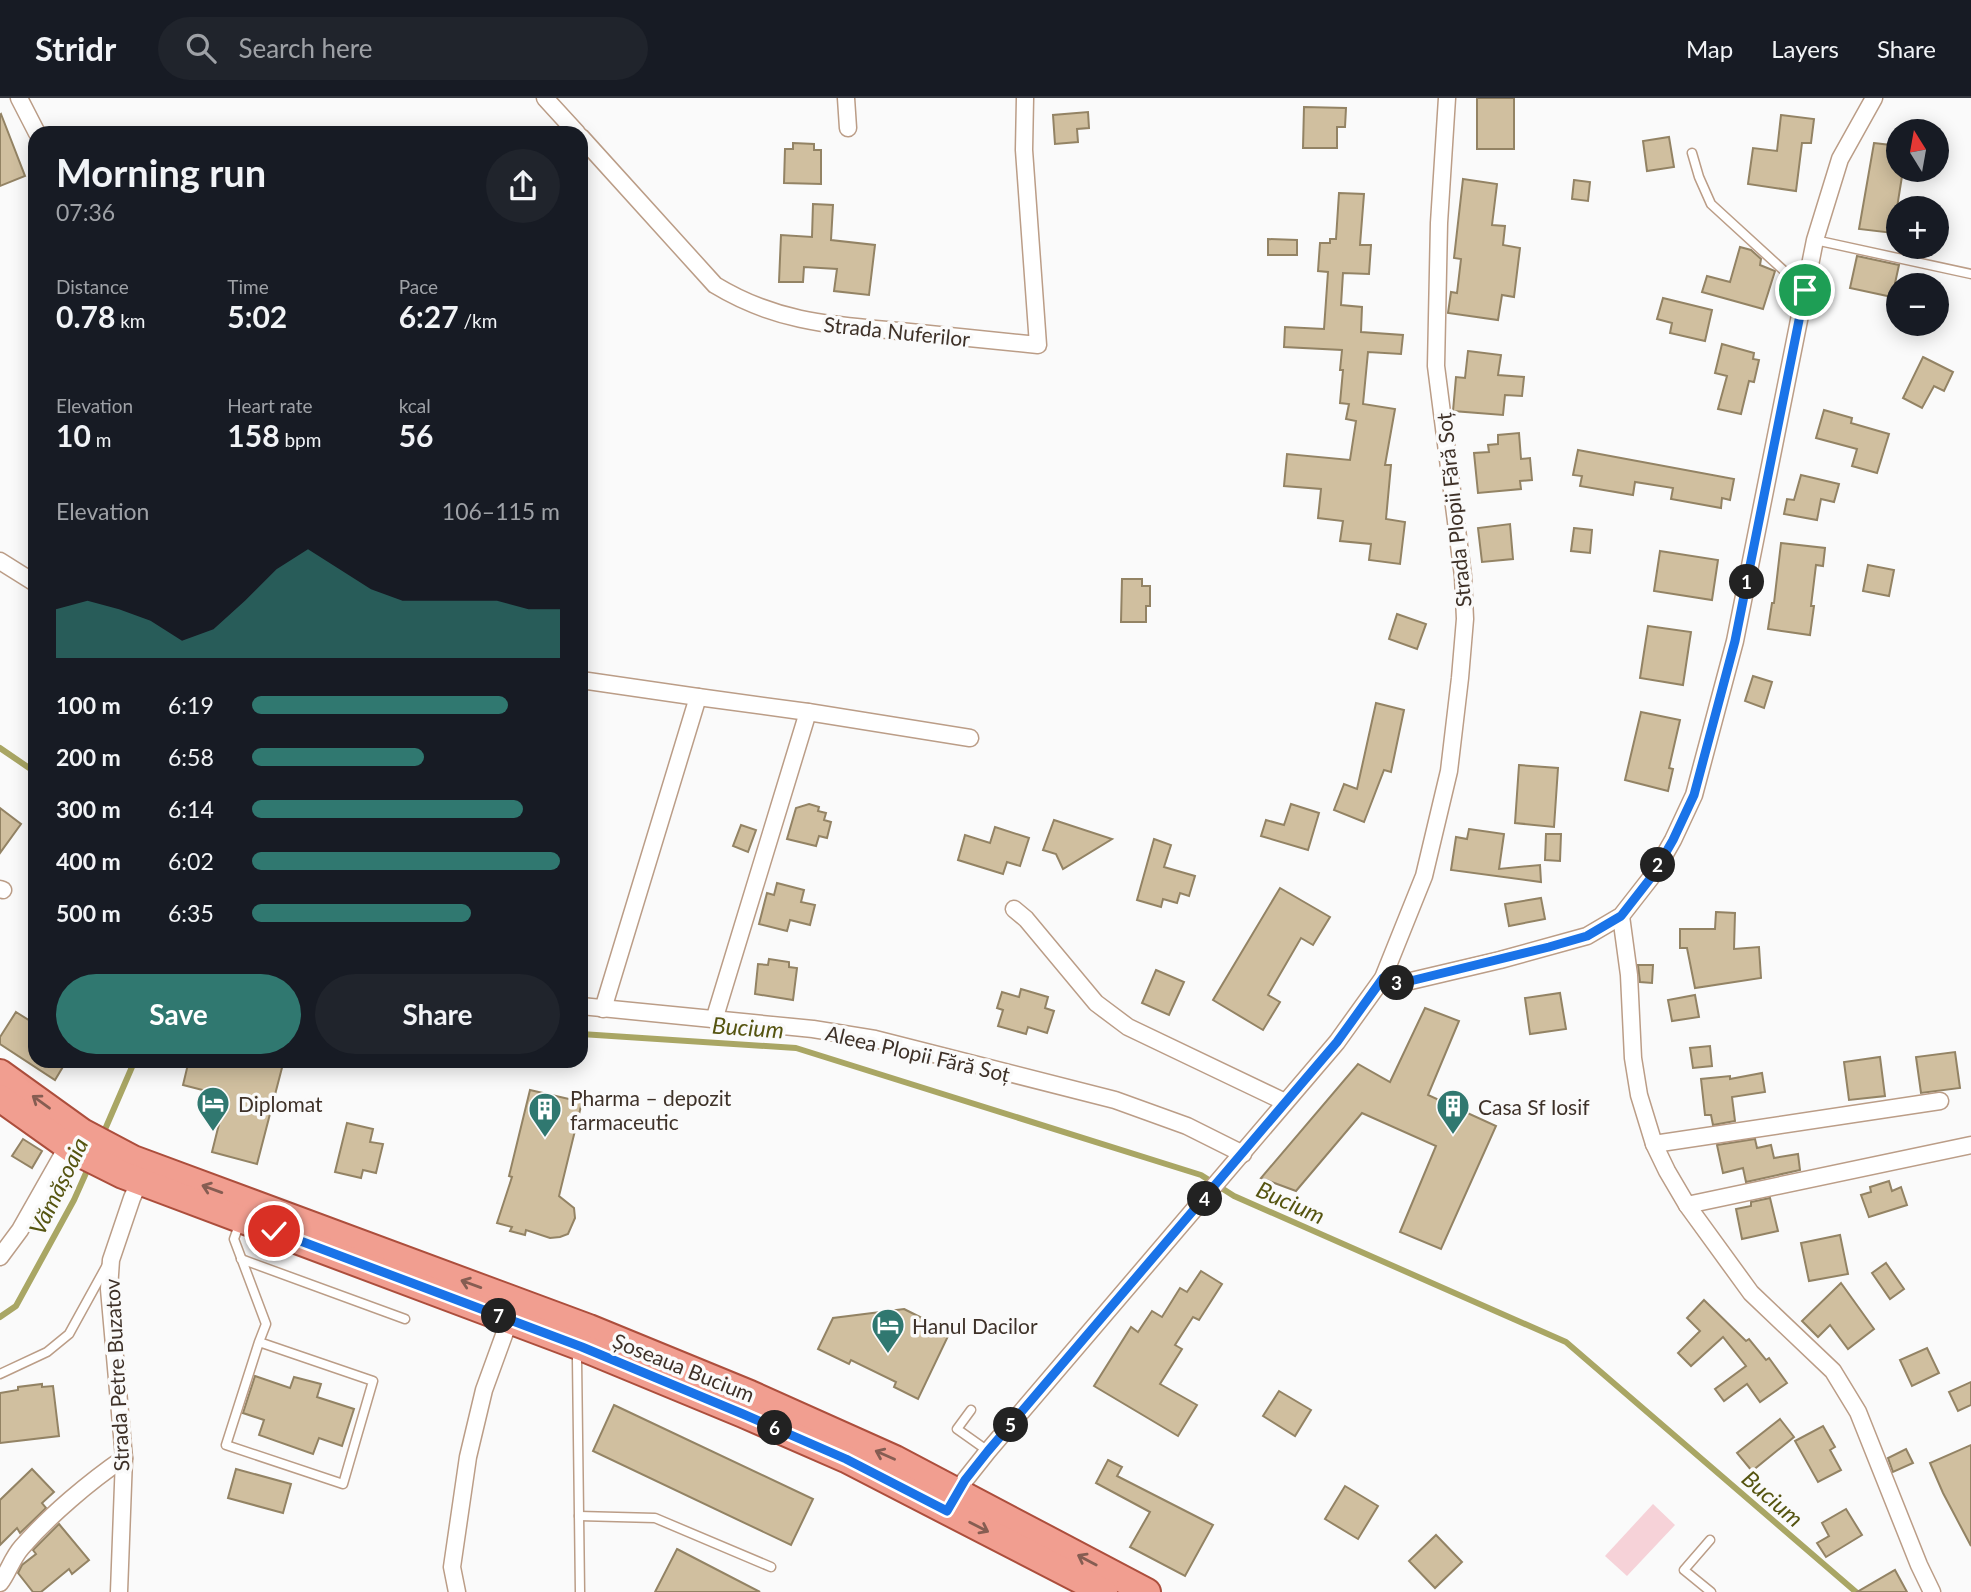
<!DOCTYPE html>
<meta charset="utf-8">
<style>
body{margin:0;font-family:Lato,sans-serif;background:#20242c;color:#f1f3f6;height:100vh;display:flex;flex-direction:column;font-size:26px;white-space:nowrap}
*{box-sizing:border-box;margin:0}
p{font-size:23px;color:#9ea1a6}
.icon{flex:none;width:38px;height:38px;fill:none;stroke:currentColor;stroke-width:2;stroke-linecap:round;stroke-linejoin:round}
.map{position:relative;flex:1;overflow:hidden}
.side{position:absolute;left:28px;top:28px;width:560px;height:942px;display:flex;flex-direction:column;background:#171b24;border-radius:21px;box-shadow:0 4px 18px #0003}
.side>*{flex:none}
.needle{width:46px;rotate:349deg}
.controls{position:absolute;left:1886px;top:21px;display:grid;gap:14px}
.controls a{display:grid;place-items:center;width:63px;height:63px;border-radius:50%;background:#171b24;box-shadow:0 4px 18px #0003;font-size:35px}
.pin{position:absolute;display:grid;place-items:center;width:60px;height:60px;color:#fff;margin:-30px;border:4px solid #fff;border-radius:50%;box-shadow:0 2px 7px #0007}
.km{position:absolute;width:35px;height:35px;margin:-18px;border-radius:50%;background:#222;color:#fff;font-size:19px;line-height:35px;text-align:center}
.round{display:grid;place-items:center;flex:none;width:74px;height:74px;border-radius:37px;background:#20242c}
.headline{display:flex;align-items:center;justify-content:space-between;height:119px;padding:0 28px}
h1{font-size:38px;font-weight:700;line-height:52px}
.figures{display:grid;grid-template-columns:repeat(3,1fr);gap:10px;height:119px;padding:7px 28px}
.figures div{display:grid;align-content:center}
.figures b{font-size:30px;font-weight:700}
.figures small{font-size:19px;font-weight:400}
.figures p{font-size:19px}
.chart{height:196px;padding:14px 28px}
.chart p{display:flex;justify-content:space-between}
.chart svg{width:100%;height:126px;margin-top:7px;fill:#307870;opacity:.7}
.primary-button{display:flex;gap:14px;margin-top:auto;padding:14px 28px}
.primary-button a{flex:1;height:80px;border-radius:42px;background:#307870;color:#fff;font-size:28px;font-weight:700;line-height:80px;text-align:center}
.primary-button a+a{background:#20242c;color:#f1f3f6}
ul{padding:0 28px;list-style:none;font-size:23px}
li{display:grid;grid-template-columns:112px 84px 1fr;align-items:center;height:52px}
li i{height:18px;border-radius:9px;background:#307870}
header{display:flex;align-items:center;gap:42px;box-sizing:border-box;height:98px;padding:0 35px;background:#171b24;border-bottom:2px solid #363941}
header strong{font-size:33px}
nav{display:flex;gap:38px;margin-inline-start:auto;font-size:24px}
.search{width:490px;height:63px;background:#20242c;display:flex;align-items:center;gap:18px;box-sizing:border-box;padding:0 24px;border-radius:38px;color:#9ea1a6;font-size:26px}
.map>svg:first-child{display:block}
.pitch{fill:#f6d2d8}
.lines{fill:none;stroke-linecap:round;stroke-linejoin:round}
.stream{stroke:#a9a664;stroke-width:6}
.building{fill:#d0bf9f;stroke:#938364;stroke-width:2}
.service-casing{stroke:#bb9d87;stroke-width:11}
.minor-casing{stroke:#bb9d87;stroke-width:19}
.primary-casing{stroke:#ac4e3c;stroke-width:30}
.service{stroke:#fff;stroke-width:8}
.minor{stroke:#fff;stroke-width:16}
.primary{stroke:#f19e90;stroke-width:26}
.oneway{stroke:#865d52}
.route-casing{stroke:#fff;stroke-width:14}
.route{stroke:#1a73e8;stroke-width:9}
.labels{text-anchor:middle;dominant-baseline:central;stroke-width:7;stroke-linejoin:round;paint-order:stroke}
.street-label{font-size:21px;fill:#3e3128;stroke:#fafafa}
.poi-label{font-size:21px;fill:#3e3128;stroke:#fafafa;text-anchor:start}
.water-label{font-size:23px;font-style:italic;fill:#555410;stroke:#fafafa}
</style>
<header>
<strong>Stridr</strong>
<div class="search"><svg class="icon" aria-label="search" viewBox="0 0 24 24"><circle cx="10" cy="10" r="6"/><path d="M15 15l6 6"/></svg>Search here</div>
<nav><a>Map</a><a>Layers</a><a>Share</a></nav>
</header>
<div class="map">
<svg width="1971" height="1494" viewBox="0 0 1971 1494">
<rect width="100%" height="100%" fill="#fafafa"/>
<!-- pitch -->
<path class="pitch" d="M1653,1406l22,21 -48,51 -22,-20z"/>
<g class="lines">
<!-- stream -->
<g class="stream">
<path d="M0,650l35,24"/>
<path d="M581,936l215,14 405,127 33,21 332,146 290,250"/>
<path d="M103,1036l32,-74"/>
<path d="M0,1219l16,-11 58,-106 16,-36"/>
</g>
</g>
<!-- building -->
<g class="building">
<rect x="1477" y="0" width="37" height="51"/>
<path d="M1304,9l42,1 -1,19h-8v21h-34z"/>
<path d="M1088,14l1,16 -12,1 1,13 -23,2 -2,-29z"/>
<path d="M1,16l24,62 -25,10v-71z"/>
<path d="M1781,17l33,4 -3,24h-9l-6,48 -48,-7 5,-36 24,3z"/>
<path d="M1669,39l5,30 -27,4 -4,-30z"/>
<path d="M793,45l21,1v6h7v34l-37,-1 1,-34h8z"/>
<path d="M1874,45l25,3v24h4l-10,63 -34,-4z"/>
<path d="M1463,81l34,5 -5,41 13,1 -2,19 17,3 -6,49 -12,-2 -4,25 -50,-7 3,-21 6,1 4,-34 -7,-1z"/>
<path d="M1574,82l16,2 -2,19 -16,-2z"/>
<path d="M1339,95l25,1 -4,51h11l-2,29 -26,-1 -2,32 21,2 -1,25 42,3 -2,19 -33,-2 -5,52 32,5 -10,56h6l-5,54 19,3 -5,42 -31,-4 2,-16 -31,-3 3,-20 -25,-3 3,-29 -37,-3 3,-32 63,6 6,-39 -10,-2 3,-15 -9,-1 3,-33h-3l2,-20 -58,-3 1,-20 39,2 4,-57 -10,-1 2,-28h10v-4h6z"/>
<path d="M813,106l20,1 -2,35 44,5 -6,50 -35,-4 3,-22 -33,-2 -1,15h-24l2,-47 31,2z"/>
<path d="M1268,141l29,1v15h-29z"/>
<path d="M1740,149l11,3 10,9 -1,6 15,6 -12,38 -61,-17 5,-16 23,6z"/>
<path d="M1857,158l42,9 -7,32 -42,-9z"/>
<path d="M1663,200l49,12 -7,31 -35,-8 2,-10 -15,-4z"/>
<path d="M1722,246l32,9 -1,6 6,1 -5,22 -5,-1 -8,33 -23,-5 9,-33 -12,-3z"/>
<path d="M1468,253l33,4 -3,20 26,2 -2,19 -17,-1 -2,20 -50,-4 3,-34 9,1z"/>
<path d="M1923,259l30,15 -9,19 -10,-5 -12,22 -19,-10z"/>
<path d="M1824,312l28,8 -1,5 38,11 -12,39 -25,-7 5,-17 -41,-11z"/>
<path d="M1519,335l2,26 9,-1 2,22 -12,1 1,8 -43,4 -4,-40 15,-1 -1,-7 10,-1v-9z"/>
<path d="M1578,352l156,29 -4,21 -8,-2 -1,10 -50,-9 2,-11 -38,-6 -2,13 -53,-9 2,-10 -9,-1z"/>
<path d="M1801,377l38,9 -5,18 -13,-3 -4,21 -33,-6 3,-15 7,1z"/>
<path d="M1510,426l3,35 -31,3 -4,-34z"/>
<path d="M1574,430l18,2 -2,23 -19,-2z"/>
<path d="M1781,445l44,5 -2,18 -7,-1 -5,41h3l-4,29 -42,-6 4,-26h2z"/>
<path d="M1660,453l58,9 -6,40 -58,-9z"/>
<path d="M1868,467l26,5 -5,26 -26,-5z"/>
<path d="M1122,481h20v7h8v20h-4v16h-25z"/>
<path d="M1397,516l29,10 -9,25 -28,-10z"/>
<path d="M1648,528l43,6 -8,53 -43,-7z"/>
<path d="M1753,578l19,6 -8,26 -19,-7z"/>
<path d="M1376,605l28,7 -13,62 -7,-2 -20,52 -30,-12 10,-26 13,5z"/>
<path d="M1641,614l39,8 -11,48 4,1 -5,22 -43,-11z"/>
<path d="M1519,667l39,3 -4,59 -39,-4z"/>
<path d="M809,706l10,3 -1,4 8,2 -2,7 7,2 -4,16 -8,-2 -3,10 -29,-7 9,-31z"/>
<path d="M1291,706l28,9 -11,37 -47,-14 5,-16 18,5z"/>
<path d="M0,710l21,16 -21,29z"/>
<path d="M1054,722l58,19 -49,30 -7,-15 -13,-4z"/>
<path d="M741,727l15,5 -8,22 -15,-6z"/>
<path d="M995,729l34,11 -9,28 -13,-4 -4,12 -45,-14 7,-25 25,8z"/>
<path d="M1469,731l35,5 -5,35 41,-4 1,17 -90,-12 5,-33 11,2z"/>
<path d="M1546,736h15l-1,27 -15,-1z"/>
<path d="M1154,741l17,6 -7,22 31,9 -6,20 -9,-3 -3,10 -14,-4 -2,8 -24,-7z"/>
<path d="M777,785l27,7 -3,12 14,3 -5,20 -20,-5 -3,11 -28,-7 8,-31 7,2z"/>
<path d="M1280,790l50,29 -17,28 -12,-7 -33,57 12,7 -17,28 -50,-30z"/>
<path d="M1541,800l4,21 -36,7 -4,-22z"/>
<path d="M1716,814l19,1 -1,36 25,-2 2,31 -66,10 -8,-40h-7v-19h35z"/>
<path d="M769,861l20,3v5l8,1 -4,32 -38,-6 3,-30 10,1z"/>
<path d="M1638,867h15l-1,18 -12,-1z"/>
<path d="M1156,872l28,12 -15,33 -27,-12z"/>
<path d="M1021,891l27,8 -3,11 9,3 -7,22 -19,-6 -2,7 -28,-8 5,-16 -6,-2 5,-16 17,5z"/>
<path d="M1560,895l6,36 -36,5 -5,-36z"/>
<path d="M1695,897l4,22 -27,4 -4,-21z"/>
<path d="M1425,910l34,13 -31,74 68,31 -55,123 -41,-17 36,-86 -74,-33 -66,78 -35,-13 97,-114 32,18z"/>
<path d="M16,914l19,12v36h32l-12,20 -55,-36v-7z"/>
<path d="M1710,948l2,20 -19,2 -3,-20z"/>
<path d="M1955,954l5,36 -39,5 -5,-36z"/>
<path d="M1880,959l5,39 -36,4 -5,-38z"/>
<path d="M189,962h95l-27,104 -45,-12 14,-56 -43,-11z"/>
<path d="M1762,975l3,19 -33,5 3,24 -22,4 -2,-10h-6l-4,-36 29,-3v3z"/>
<path d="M530,992l52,12 -23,94 15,12 1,10 -7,16 -8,3 -10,1 -24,-8 -1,5 -15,-4 2,-4 -15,-4 15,-46 -3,-1z"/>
<path d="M347,1025l26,6 -3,13 13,2 -7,29 -13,-3 -2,8 -26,-6z"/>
<path d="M23,1041l19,12 -10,17 -20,-12z"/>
<path d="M1755,1041l2,9 14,-3 3,13 24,-4 2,16 -54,12 -3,-14 -20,5 -6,-28z"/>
<path d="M1889,1083l3,10 9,-4 6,18 -38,12 -8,-22 10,-3 -1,-5z"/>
<path d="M1770,1100l8,33 -36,8 -6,-30 15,-3v-4z"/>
<path d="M1840,1137l8,39 -39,7 -8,-38z"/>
<path d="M1886,1165l18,26 -14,10 -18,-26z"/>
<path d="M1201,1173l21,13 -23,36 -6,-3 -18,28 7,4 -22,35 37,21 -19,31 -84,-50 37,-59 7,5 14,-21 10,6 18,-29 7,4z"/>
<path d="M1841,1185l33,46 -26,20 -18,-24 -12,12 -16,-16z"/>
<path d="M1704,1202l42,41 3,-2 17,21 3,-2 18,25 -27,19 -13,-18 -23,17 -9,-12 31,-23 -23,-29 -32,29 -13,-13 22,-22 -13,-13z"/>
<path d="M904,1211l46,23 -32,67 -24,-12 2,-5 -45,-22 -2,4 -31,-15 15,-31z"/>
<path d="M1927,1250l12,25 -27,13 -12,-26z"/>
<path d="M255,1278l35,12 4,-11 27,7 -4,13 37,12 -12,37 -23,-8 -6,16 -54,-19 5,-15 -21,-7z"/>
<path d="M1971,1284v23l-13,6 -9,-19z"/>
<path d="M42,1286v3l11,-1 6,50 -59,7v-50l18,-3v-3z"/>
<path d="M1279,1293l32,19 -16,26 -32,-20z"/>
<path d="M614,1307l199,94 -22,46 -198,-94z"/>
<path d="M1780,1321l14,18 -42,34 -15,-18z"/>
<path d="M1823,1328l12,21 -5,3 11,20 -23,12 -23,-41z"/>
<path d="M1971,1347v101l-28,-53 -13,-30z"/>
<path d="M1906,1351l7,14 -20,9 -5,-14z"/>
<path d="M1108,1362l14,7 -5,9 96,49 -28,51 -55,-29 20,-35 -54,-29z"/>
<path d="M32,1371l22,23 -12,11 4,5 -26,25 -3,-5 -17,17v-45z"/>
<path d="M236,1371l55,15 -8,29 -55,-15z"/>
<path d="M1345,1388l33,20 -20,33 -33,-20z"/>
<path d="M1846,1411l16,26 -36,22 -9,-14 12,-7 -7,-13z"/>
<path d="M59,1426l30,36 -17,14 -3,-5 -28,23h-8l-15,-19 4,-8 14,-11 -3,-4z"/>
<path d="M1436,1437l26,27 -27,26 -26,-27z"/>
<path d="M677,1451l83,43h-105z"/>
<path d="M1895,1472l12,22h-50z"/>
</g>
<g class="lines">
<defs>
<g id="service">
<path d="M1692,55l7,24 12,27 94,86"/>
<path d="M1815,142l156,34"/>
<path d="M240,1124l-6,17 32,85 -7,18 114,39 -30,103 -117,-39 33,-103"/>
<path d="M241,1161l164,60"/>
<path d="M0,1276l47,-22 22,-18 38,-69"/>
<path d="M971,1312l-14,19 31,22"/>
<path d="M579,1418l76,2 116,49"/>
<path d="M1710,1442l-26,30 27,22"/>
<path d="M580,1494l-3,-233 3,-9"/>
</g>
<g id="minor">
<path d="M19,0l18,35"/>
<path d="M545,0l32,35"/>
<path d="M846,0l2,30"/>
<path d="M581,39l134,148c61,37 115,40 185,46 46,5 92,9 138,14l-14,-195 1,-52"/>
<path d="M0,463l35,22"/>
<path d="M581,582l117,17 -95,312"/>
<path d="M698,599l110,15 162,26"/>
<path d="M0,791l3,1"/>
<path d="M1014,811l12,10 70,84 32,24 157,75"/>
<path d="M1621,818l8,59 4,83 6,37 15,49 13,27 20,34 64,88 82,78 25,41 61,153 13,27"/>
<path d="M1383,880l15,6 102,-24 87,-24 34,-20 32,-41 20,-35 21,-45 41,-154 80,-401 25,-81 34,-61"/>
<path d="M581,908l232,23 62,10 240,61 72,26 56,28"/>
<path d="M714,922l94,-308"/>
<path d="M1654,1046l286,-43"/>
<path d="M1687,1107l284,-60"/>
<path d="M0,1159l20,-27 51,-90"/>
<path d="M954,1401l11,-19 23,-29 349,-409 46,-64 41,-102 25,-105 11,-93 5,-59 -2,-43 -27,-210 3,-143 8,-125"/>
<path d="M0,1485c8,-10 12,-25 22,-36 28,-32 67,-65 102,-89"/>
<path d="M119,1494l5,-134 -15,-169 2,-29 21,-62 11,-24"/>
<path d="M457,1494l-5,-25 16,-110 16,-67 28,-77"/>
</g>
<g id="primary">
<path d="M0,975l82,59 51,27 456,169 161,66 145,65 252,133"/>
<path d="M0,1000l73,52 50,25 458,172 162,67 103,45 258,133"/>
</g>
</defs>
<!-- service casing -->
<use href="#service" class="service-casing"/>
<!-- minor casing -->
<use href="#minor" class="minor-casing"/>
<!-- primary casing -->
<use href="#primary" class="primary-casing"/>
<!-- service -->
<use href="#service" class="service"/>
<!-- minor -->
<use href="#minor" class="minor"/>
<!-- primary -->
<use href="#primary" class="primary"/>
</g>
<!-- one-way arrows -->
<defs><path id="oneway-shaft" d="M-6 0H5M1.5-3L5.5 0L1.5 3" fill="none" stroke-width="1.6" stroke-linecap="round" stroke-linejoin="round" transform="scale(1.75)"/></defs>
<g class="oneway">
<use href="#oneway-shaft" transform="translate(41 1004) rotate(-144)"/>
<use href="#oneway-shaft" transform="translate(212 1091) rotate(-160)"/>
<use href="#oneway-shaft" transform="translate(471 1186) rotate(-160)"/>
<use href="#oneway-shaft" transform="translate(885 1357) rotate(-156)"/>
<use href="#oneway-shaft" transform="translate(979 1429) rotate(27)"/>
<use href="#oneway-shaft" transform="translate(1087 1462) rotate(-152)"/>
</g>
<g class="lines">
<defs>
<path id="route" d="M274,1133l308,116 161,67 103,45 101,52 18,-31 23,-29 349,-409 46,-64 15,6 151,-37 38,-11 34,-20 32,-41 20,-35 21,-45 41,-154 70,-351"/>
</defs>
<!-- route casing -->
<use href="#route" class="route-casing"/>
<!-- route -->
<use href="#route" class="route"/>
</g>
<!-- icons -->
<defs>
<symbol id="hotel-pin" viewBox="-11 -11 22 30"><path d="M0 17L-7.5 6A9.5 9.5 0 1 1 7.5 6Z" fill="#307870" stroke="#fafafa"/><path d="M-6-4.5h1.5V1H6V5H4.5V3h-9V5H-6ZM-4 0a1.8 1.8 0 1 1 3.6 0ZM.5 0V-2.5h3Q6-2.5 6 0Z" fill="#fff"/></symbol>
<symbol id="building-pin" viewBox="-11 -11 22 30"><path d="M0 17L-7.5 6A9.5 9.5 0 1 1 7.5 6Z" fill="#307870" stroke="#fafafa"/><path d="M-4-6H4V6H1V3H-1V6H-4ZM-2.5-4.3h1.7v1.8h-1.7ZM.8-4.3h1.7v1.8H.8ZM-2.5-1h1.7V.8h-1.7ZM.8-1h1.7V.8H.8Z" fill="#fff"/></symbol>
</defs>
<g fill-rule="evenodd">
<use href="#hotel-pin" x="194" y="986" width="38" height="52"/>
<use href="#building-pin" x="1434" y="989" width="38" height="52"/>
<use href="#building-pin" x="526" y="992" width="38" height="52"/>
<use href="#hotel-pin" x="869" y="1208" width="38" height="52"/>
</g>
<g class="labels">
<!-- street labels -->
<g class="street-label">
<text transform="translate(897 233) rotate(6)">Strada Nuferilor</text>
<text transform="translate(1453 412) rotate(-96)">Strada Plopii Fără Soț</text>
<text transform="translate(918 955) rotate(13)">Aleea Plopii Fără Soț</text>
<text transform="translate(684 1269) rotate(22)">Șoseaua Bucium</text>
<text transform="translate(116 1277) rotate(-93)">Strada Petre Buzatov</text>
</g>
<!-- poi labels -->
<g class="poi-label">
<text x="570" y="999">Pharma – depozit<tspan x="570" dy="24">farmaceutic</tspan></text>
<text x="238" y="1005">Diplomat</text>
<text x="1478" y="1008">Casa Sf Iosif</text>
<text x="912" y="1227">Hanul Dacilor</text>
</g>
<!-- water labels -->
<g class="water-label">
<text transform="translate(748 929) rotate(4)">Bucium</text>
<text transform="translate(58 1088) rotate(-64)">Vămășoaia</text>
<text transform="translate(1291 1104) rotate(24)">Bucium</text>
<text transform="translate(1773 1400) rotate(41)">Bucium</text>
</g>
</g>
</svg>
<div class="controls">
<a><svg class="needle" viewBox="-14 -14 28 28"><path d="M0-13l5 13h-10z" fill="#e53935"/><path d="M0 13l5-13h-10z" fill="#9ea1a6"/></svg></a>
<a>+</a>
<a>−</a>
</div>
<div class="pin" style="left:1805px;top:192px;background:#1e9e55"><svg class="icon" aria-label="arrive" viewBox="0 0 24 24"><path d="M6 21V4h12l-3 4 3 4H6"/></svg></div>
<div class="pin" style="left:274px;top:1133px;background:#d93025"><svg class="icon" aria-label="check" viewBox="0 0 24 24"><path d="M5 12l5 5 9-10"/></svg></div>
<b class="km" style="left:1747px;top:484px">1</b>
<b class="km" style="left:1658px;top:767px">2</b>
<b class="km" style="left:1397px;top:885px">3</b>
<b class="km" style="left:1205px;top:1101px">4</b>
<b class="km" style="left:1011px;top:1327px">5</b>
<b class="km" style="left:775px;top:1330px">6</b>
<b class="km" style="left:499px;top:1218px">7</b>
<section class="side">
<div class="headline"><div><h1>Morning run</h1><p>07:36</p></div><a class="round"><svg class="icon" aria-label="share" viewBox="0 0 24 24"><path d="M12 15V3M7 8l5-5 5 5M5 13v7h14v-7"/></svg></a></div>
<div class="figures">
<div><p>Distance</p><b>0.78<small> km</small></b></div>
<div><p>Time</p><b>5:02</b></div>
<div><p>Pace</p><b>6:27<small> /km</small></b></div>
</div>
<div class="figures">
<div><p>Elevation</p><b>10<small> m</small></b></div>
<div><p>Heart rate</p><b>158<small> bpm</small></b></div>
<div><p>kcal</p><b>56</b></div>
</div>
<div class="chart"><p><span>Elevation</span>106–115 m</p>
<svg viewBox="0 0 160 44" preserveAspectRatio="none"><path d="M0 44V27L10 24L20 27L30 31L40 38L50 34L60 24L70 13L80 6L90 13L100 20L110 24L120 24L130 24L140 24L150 27L160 27V44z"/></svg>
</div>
<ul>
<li><b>100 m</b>6:19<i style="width:83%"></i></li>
<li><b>200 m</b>6:58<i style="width:56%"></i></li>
<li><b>300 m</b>6:14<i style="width:88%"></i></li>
<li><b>400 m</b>6:02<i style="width:100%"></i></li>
<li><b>500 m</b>6:35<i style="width:71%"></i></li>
</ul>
<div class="primary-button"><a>Save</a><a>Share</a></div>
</section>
</div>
